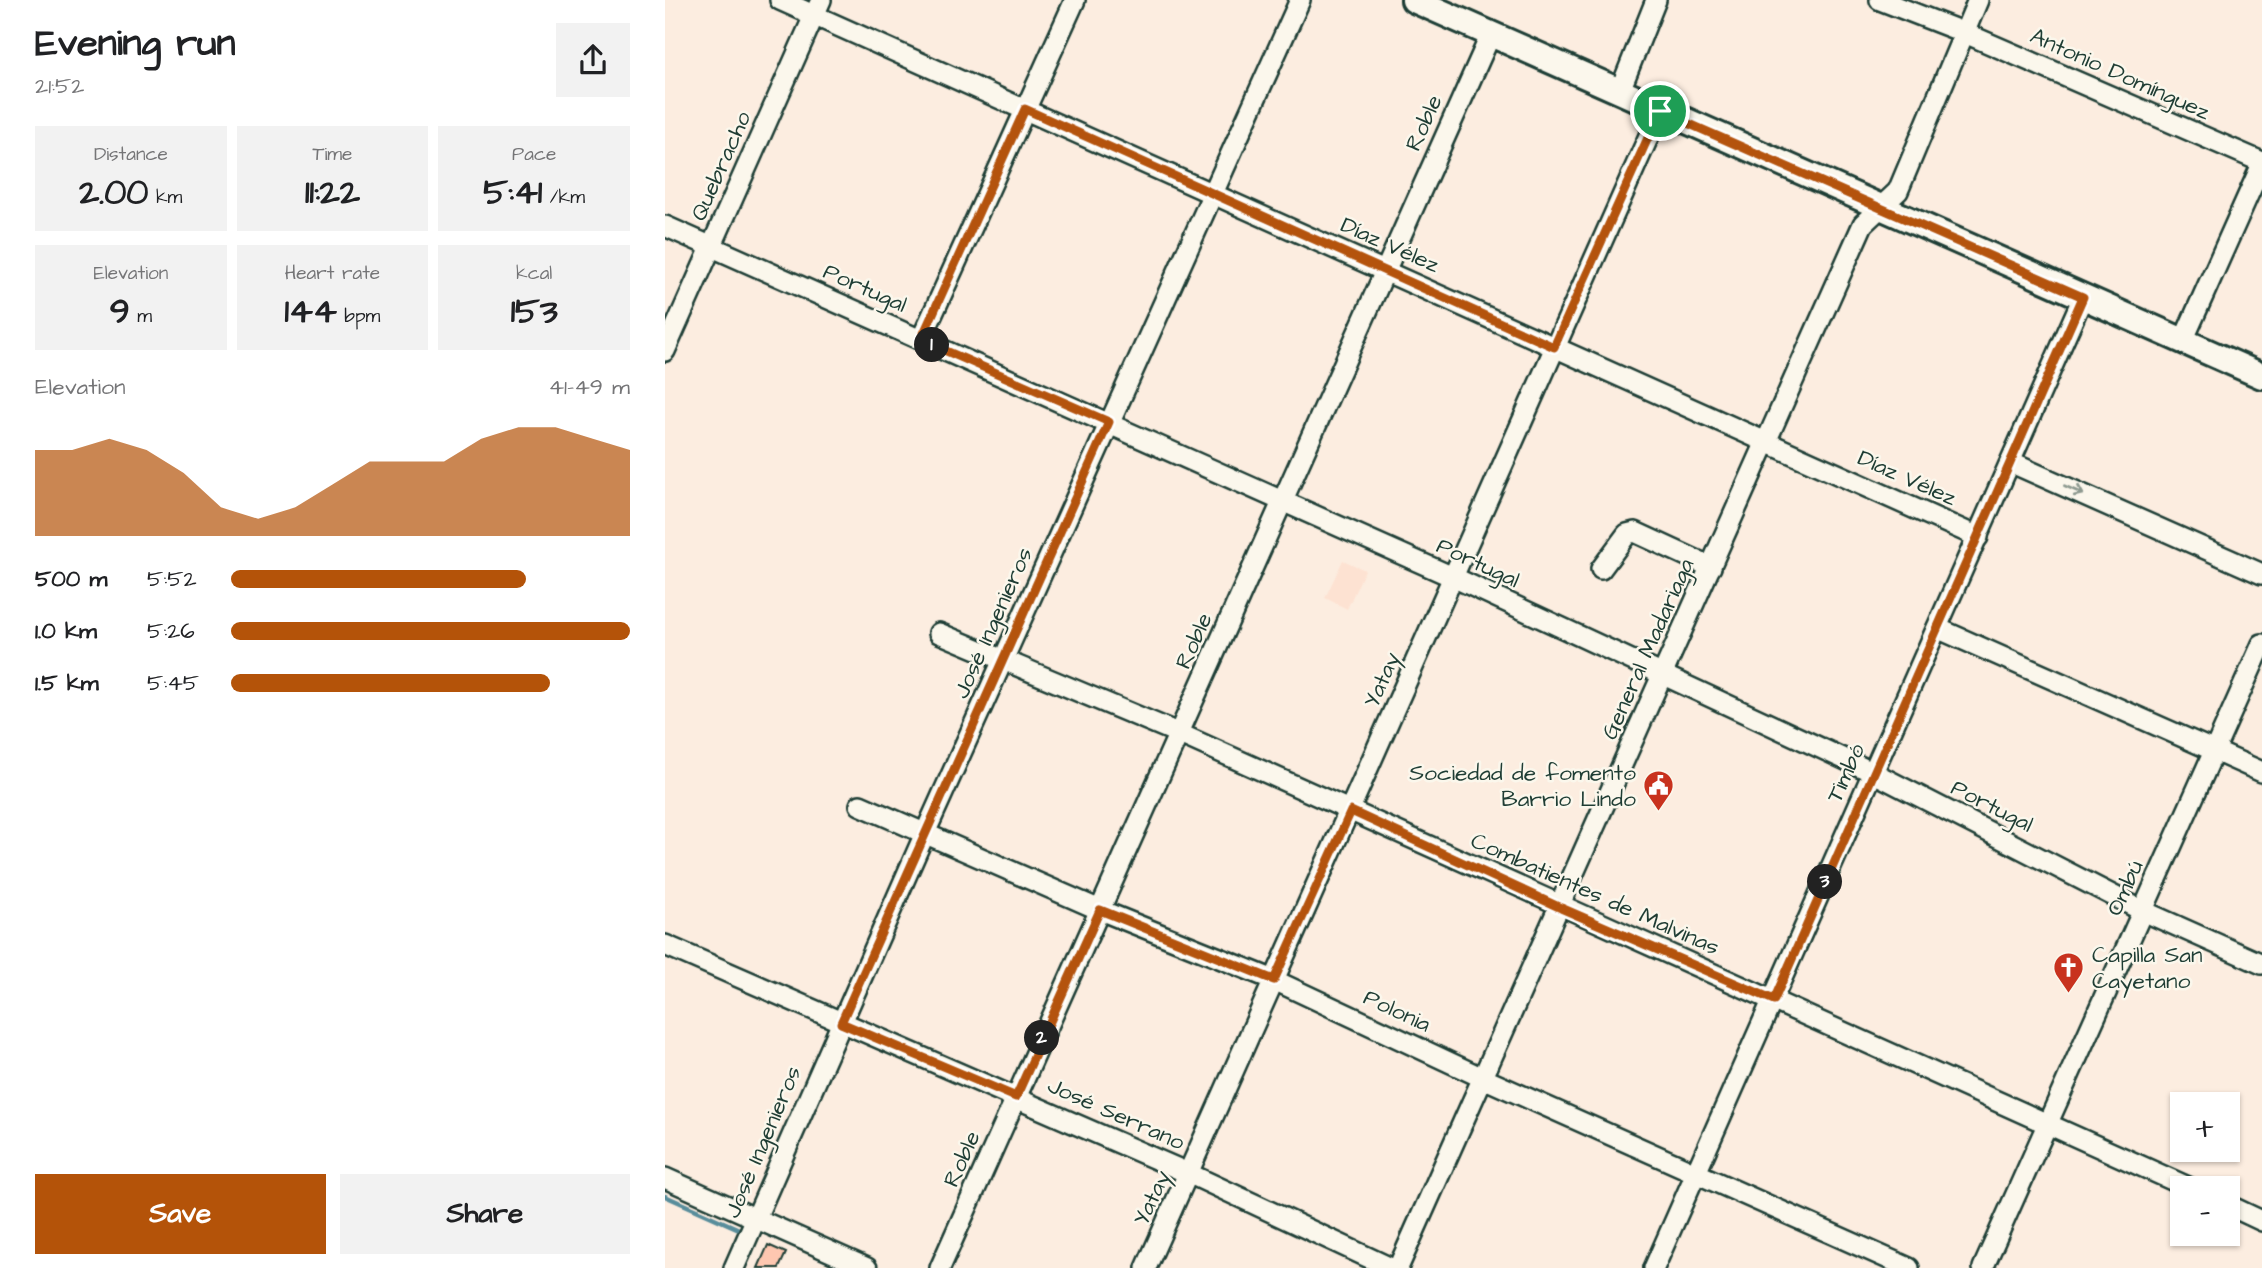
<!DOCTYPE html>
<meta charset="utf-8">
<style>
body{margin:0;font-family:"Architects Daughter",sans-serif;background:#f2f2f2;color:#202124;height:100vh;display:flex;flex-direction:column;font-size:26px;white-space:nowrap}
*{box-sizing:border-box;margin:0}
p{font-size:23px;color:#757577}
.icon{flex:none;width:38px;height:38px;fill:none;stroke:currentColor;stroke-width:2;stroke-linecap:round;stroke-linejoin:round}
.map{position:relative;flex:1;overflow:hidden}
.panel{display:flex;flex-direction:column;background:#fff;width:665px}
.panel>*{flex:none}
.fabs{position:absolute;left:1505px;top:1092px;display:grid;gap:14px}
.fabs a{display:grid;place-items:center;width:70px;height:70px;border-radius:0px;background:#fff;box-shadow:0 2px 5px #0004;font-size:35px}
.pin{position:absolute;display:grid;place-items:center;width:60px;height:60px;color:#fff;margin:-30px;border:4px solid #fff;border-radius:50%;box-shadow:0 2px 7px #0007}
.km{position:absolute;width:35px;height:35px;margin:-18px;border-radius:50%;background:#222;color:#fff;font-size:19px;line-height:35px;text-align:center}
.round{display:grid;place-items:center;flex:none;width:74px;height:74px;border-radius:0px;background:#f2f2f2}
.head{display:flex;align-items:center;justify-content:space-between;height:119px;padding:0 35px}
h1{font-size:38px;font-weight:700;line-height:52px}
.metrics{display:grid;grid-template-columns:repeat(3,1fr);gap:10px;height:119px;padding:7px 35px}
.metrics div{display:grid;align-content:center;border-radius:0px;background:#f2f2f2;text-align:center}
.metrics b{font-size:35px;font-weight:700}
.metrics small{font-size:19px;font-weight:400}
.metrics p{font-size:19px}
.chart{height:196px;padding:14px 35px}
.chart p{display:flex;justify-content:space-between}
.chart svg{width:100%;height:126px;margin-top:7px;fill:#b45309;opacity:.7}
.primary-button{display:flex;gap:14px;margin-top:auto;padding:14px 35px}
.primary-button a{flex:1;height:80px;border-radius:0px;background:#b45309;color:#fff;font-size:28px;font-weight:700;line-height:80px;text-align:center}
.primary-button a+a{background:#f2f2f2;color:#202124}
ul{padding:0 35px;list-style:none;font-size:23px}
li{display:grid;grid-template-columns:112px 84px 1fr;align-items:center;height:52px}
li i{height:18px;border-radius:9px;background:#b45309}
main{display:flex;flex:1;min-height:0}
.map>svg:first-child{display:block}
.built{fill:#fde2d2}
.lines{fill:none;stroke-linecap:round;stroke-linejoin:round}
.stream{stroke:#598d9b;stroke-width:4.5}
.building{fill:#fec7b0;stroke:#1f3d34;stroke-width:2}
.minor-casing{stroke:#1f3d34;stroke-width:24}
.major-casing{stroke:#1f3d34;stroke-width:30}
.minor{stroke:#fbf7ec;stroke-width:19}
.major{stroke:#fbf7ec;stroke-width:24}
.oneway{stroke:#8d9a90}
.route-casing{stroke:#fff;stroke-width:14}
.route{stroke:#b45309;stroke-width:9}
.labels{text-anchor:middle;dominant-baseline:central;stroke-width:5;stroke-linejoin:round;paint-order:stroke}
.street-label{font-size:23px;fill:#1f3d34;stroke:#fbf7ec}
.poi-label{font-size:23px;fill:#1f3d34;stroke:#fbf7ec;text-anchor:end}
</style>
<main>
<section class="panel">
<div class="head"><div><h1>Evening run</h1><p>21:52</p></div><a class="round"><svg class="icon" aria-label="share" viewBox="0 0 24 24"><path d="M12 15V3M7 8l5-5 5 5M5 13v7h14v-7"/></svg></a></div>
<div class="metrics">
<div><p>Distance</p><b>2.00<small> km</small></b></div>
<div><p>Time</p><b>11:22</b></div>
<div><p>Pace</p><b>5:41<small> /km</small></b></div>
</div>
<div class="metrics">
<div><p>Elevation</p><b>9<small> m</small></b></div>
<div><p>Heart rate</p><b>144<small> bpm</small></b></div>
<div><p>kcal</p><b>153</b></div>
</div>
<div class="chart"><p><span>Elevation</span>41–49 m</p>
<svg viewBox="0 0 160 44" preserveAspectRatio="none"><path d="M0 44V14L10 14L20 10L30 14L40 22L50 34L60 38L70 34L80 26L90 18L100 18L110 18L120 10L130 6L140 6L150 10L160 14V44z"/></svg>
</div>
<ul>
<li><b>500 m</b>5:52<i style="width:74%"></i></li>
<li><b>1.0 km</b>5:26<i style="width:100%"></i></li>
<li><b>1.5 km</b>5:45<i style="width:80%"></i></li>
</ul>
<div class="primary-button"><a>Save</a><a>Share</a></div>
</section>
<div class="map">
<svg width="1597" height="1268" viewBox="0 0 1597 1268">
<rect width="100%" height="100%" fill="#fcede0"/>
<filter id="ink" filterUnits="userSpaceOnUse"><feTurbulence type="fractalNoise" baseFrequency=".0143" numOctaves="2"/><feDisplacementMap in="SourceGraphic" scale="14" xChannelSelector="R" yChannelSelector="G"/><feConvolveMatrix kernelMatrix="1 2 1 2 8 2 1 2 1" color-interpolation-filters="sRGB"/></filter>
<g filter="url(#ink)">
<!-- built -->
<path class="built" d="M678,560l22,10 -18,39 -22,-11z"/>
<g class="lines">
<!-- stream -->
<path class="stream" d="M0,1196l74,33"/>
</g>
<!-- building -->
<path class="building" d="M103,1245l18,8 -7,15h-21z"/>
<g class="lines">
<defs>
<g id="minor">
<path d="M115,0l1198,537"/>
<path d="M1215,0l85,33 297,129"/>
<path d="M954,93l37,-93"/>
<path d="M0,226l790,352 417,194 269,138 121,54"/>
<path d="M256,340l154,-340"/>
<path d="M1518,341l79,-177"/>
<path d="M0,351l156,-351"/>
<path d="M1347,463l250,111"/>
<path d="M936,569l26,-35 8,-2 76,35"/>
<path d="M1272,628l325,144"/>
<path d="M274,633l241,101 1010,454"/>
<path d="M195,805l240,105 174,70 211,99 424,189"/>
<path d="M0,945l525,229 201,94"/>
<path d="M0,1178l202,90"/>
<path d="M1563,1205l34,16"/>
<path d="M69,1268l192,-437 374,-831"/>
<path d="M275,1268l551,-1234"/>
<path d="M481,1268l514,-1157"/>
<path d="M733,1268l465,-1044 35,-33 80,-191"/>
<path d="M989,1268l429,-971"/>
<path d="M1318,1268l279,-624"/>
</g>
<path id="major" d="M749,0l848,376"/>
</defs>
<!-- minor casing -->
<use href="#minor" class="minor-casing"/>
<!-- major casing -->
<use href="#major" class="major-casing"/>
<!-- minor -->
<use href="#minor" class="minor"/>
<!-- major -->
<use href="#major" class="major"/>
</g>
<!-- one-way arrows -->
<defs><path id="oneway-shaft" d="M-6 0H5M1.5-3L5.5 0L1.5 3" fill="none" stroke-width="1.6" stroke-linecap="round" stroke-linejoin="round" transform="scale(1.75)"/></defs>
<use class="oneway" href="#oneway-shaft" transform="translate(1409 490) rotate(24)"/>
</g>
<g class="lines" filter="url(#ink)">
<defs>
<path id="route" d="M360,109l529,238 106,-236 423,186 -309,703 -213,-92 -210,-97 -77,169 -174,-70 -84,187 -175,-74 268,-601 -188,-82z"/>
</defs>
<!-- route casing -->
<use href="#route" class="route-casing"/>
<!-- route -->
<use href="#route" class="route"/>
</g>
<!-- icons -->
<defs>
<symbol id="civic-pin" viewBox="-11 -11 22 30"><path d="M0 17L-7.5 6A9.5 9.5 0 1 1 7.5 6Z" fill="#c8321e" stroke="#fbf7ec"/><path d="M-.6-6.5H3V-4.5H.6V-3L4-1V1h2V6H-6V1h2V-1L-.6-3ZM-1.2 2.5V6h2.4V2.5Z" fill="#fff"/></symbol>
<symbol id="church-pin" viewBox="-11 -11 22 30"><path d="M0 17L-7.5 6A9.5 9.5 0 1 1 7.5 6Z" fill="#c8321e" stroke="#fbf7ec"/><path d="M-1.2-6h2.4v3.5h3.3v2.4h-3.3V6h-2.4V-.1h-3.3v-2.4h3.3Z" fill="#fff"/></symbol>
</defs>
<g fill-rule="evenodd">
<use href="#civic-pin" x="976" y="768" width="35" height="47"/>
<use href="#church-pin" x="1386" y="950" width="35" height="47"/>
</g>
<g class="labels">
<!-- street labels -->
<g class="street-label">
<text transform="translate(1455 74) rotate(24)">Antonio Domínguez</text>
<text transform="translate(759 123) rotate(-66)">Roble</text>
<text transform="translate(56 166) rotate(-66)">Quebracho</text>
<text transform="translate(725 245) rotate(24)">Díaz Vélez</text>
<text transform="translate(200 288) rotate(24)">Portugal</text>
<text transform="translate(1242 478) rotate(24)">Díaz Vélez</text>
<text transform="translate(813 563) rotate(25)">Portugal</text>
<text transform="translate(328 623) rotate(-66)">José Ingenieros</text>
<text transform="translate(529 641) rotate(-66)">Roble</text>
<text transform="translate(983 649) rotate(-66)">General Madariaga</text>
<text transform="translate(717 680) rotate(-66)">Yatay</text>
<text transform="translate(1181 773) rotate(-66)">Timbó</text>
<text transform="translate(1327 806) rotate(27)">Portugal</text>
<text transform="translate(1460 888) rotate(-66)">Ombú</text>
<text transform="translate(930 894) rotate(24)">Combatientes de Malvinas</text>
<text transform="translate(732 1011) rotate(25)">Polonia</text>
<text transform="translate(451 1114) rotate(24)">José Serrano</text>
<text transform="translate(98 1142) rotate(-67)">José Ingenieros</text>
<text transform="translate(297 1159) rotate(-66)">Roble</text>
<text transform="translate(487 1198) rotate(-65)">Yatay</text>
</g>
<!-- poi labels -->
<g class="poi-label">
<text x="971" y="773">Sociedad de fomento<tspan x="971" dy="26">Barrio Lindo</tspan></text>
<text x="1427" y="955" text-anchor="start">Capilla San<tspan x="1427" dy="26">Cayetano</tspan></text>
</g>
</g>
</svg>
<div class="fabs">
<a>+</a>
<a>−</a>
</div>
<div class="pin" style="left:995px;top:111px;background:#1e9e55"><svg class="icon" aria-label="arrive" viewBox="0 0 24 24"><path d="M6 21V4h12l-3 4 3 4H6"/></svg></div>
<b class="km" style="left:267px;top:345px">1</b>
<b class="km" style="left:377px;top:1038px">2</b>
<b class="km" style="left:1160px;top:882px">3</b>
</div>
</main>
